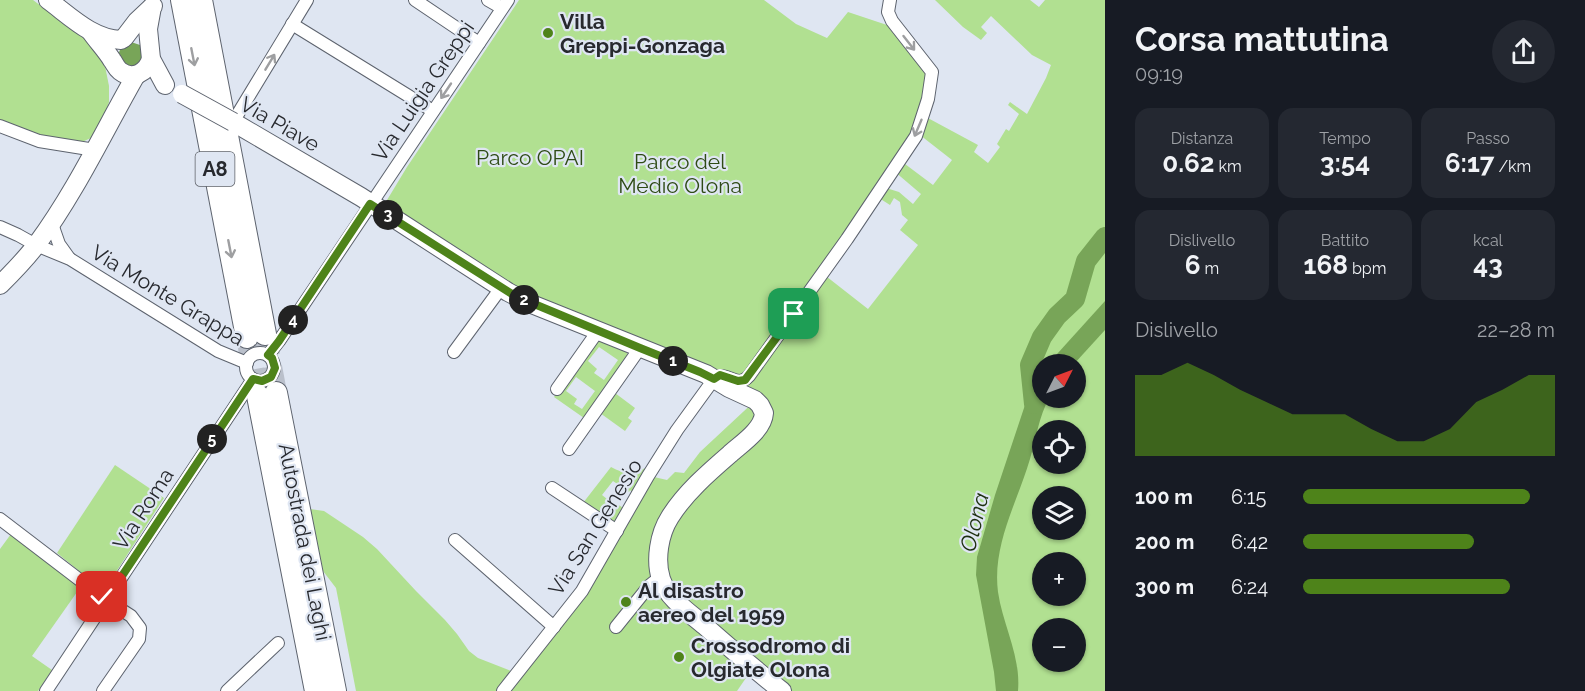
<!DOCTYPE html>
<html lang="it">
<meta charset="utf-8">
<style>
body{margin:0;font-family:Raleway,sans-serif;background:#242831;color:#f1f3f6;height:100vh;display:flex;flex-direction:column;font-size:22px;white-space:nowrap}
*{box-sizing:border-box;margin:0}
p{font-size:20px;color:#9ea1a6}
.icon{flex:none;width:33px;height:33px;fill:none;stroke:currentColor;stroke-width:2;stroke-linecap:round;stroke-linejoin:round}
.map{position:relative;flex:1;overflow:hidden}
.sheet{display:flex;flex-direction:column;background:#171b24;width:480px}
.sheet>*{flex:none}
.needle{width:39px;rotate:48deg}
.buttons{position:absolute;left:1032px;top:354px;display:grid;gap:12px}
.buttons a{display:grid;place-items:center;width:54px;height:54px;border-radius:50%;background:#171b24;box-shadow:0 2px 4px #0004;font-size:30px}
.pin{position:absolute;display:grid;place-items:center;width:51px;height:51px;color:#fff;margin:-26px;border-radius:12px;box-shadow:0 3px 9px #0006}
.km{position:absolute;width:30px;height:30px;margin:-15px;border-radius:50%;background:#222;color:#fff;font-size:16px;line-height:30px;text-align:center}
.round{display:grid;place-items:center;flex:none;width:63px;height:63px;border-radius:32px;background:#242831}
.headline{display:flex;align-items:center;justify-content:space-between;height:102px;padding:0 30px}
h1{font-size:33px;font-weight:700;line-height:45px}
.metrics{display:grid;grid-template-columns:repeat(3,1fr);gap:9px;height:102px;padding:6px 30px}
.metrics div{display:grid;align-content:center;border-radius:15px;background:#242831;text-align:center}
.metrics b{font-size:26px;font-weight:700}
.metrics small{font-size:16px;font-weight:400}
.metrics p{font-size:16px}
.chart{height:168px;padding:12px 30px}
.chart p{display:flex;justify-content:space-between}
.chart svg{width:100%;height:108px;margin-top:6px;fill:#4e831a;opacity:.7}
ul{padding:0 30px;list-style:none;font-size:20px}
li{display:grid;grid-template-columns:96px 72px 1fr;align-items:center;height:45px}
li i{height:15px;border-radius:8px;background:#4e831a}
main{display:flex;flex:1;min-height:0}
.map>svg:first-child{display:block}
.green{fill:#b1e091;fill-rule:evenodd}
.water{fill:#78a558}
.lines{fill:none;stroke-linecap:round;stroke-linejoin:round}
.river{stroke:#78a558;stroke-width:20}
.highway-tunnel{stroke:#bac0cb;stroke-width:22;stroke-dasharray:22 11;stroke-linecap:butt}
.street-casing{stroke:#5d636e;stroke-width:14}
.secondary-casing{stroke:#5d636e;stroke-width:20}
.highway-casing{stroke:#5d636e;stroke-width:24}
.street{stroke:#fff;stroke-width:12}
.secondary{stroke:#fff;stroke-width:18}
.highway{stroke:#fff;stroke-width:22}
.secondary-bridge-casing{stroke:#5d636e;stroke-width:20;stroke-linecap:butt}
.secondary-bridge{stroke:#fff;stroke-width:18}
.oneway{stroke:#9e9fa1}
.route-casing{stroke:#fff;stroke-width:12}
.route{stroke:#4e831a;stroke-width:8}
.poi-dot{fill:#4e831a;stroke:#dfe6f2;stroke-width:2}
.labels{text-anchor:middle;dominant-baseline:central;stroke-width:4.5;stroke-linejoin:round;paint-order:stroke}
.shield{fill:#dfe6f2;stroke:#5e6269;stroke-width:1.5}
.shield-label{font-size:20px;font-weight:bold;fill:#27292e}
.poi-label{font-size:21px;font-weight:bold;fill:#27292e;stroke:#dfe6f2;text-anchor:start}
.street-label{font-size:21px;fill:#27292e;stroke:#dfe6f2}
.park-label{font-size:21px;fill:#2e4b15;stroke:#dfe6f2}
.water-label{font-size:22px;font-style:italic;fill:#1d300f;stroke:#dfe6f2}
</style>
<main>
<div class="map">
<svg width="1105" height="691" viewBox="0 0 1105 691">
<rect width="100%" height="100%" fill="#dfe6f2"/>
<!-- green -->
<g class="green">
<path d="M0,0h33l51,38 13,14 8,14 4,20v16l-6,18 -12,18 -9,4 -45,-7 -37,-15z"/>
<path d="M519,0h245l32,24 31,14 21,-26 42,14 42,46 -8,44 -102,157 46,36 50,-64 -18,-15 8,-10 -6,-5 -2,-13 -6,-4 -4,7 -11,-7 4,-11 16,5 14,12 8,-10 -27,-23 7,-10 32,24 19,-25 -32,-25 6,-18 52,28 -4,7 14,11 12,-16 -3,-3 9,-15 3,2 10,-17 -11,-9 2,-3 17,12 19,-36 5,-13 -19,-10 -41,-39 -10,11 6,6 -6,7 -18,-13 -28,-27h95l9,7 6,-7h60v691h-319l-38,-16 -11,16h-381l-20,-103 -13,-17 -13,-62 14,2 39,26 14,12 39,42 29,29 12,14 12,17 9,7 33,13 7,-1 64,-78 72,-115 13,3 8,-8 9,1 16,-21 58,-54 -233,-104 -141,-89 23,-38zM1042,364h34v34h-34zM1042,430h34v34h-34zM1042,496h34v34h-34zM1042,562h34v34h-34zM1042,628h34v34h-34z"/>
<path d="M597,338l29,11 2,8 -44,61 -30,-21zM599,347l19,13 -14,20 -10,-7 3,-4 -9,-8zM576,377l19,14 -13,18 -8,-5 3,-5 -11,-8z"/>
<path d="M615,393l20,15 -7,10 4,3 -7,10 -25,-18z"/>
<path d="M115,465l49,33 -59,91 -21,-14 -27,-22z"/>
<path d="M611,467c13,7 23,8 36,0l-15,25 -2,-2 -1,2 -16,-11 -11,14 5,4 -1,3 10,7 3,-4 4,3 -8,16 -32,-21z"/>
<path d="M11,534l71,51 -50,71 20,14 -14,21h-38v-142z"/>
</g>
<!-- water -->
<g class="water">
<path d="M131,42l9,3 5,8 -4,12 -13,3c-11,-12 -14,-18 3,-26z"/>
<path d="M1105,301v29l-31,34h-26z"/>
<path d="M1042,370v28h7c-10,19 -13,40 -19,61 -13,44 -38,86 -32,133 5,34 23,64 20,99h-22l-2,-19 -18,-97 1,-18 18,-62 32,-96 9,-19z"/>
</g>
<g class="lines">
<!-- river -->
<path class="river" d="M1034,404l-4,-39 12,-28 15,-21 18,-17 11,-38 19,-24"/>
<!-- highway-tunnel -->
<g class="highway-tunnel">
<path d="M265,334l11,59"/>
<path d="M247,337l11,59"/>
</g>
<defs>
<g id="street">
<path d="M415,0l64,43"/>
<path d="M488,0l14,8"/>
<path d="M292,24l141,87"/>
<path d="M233,122l74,-122"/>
<path d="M0,126l39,15 56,9"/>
<path d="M52,224l7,20 10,14"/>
<path d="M0,227l18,8 18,10 34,14 148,92 29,12"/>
<path d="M454,352l47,-64"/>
<circle cx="260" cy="367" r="14"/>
<path d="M268,355l11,-14 229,-341"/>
<path d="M557,389l41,-58"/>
<path d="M569,449l71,-101"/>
<path d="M552,488l65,43"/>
<path d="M0,519l106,81 25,16 9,12 -1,11 -36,52"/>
<path d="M455,540l99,87"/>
<path d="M616,627l33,-41 5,-4 8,-2"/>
<path d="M46,691l207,-312"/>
<path d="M227,691l51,-48"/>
<path d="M503,691l79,-100 66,-115 29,-46 37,-51c14,-10 22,11 35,-3l98,-137 69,-103 12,-37 4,-27 -40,-51 -4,-9 2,-12"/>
</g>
<g id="secondary">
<path d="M48,0c22,16 44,39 73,40"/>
<path d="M152,7l-4,22 3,30 14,26"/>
<path d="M91,32c7,10 15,18 21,28 3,4 4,8 8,11 13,10 27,1 31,-12"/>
<path d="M124,38l13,-17 16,-15"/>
<path d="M233,122l128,75 147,95 21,11 177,71 23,14 26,12 5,5 4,8c-1,17 -23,31 -34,41 -22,19 -45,39 -60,63 -11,17 -15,43 -9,62 7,20 29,34 44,47 25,22 50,44 77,65"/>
<path d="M0,285c13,-13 26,-26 37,-41 39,-53 67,-113 99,-169"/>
</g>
<g id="highway">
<path d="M182,0l65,337"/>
<path d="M201,0l64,334"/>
<path d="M276,393l59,298"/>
<path d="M258,396l58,295"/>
</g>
</defs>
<!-- street casing -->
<use href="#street" class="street-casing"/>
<!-- secondary casing -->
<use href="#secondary" class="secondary-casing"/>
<!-- highway casing -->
<use href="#highway" class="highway-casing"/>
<!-- street -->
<use href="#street" class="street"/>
<!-- secondary -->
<use href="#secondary" class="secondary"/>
<!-- highway -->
<use href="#highway" class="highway"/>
<defs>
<path id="secondary-bridge" d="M182,94l51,28"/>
</defs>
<!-- secondary-bridge casing -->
<use href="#secondary-bridge" class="secondary-bridge-casing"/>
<!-- secondary-bridge -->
<use href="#secondary-bridge" class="secondary-bridge"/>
</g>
<!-- one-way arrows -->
<defs><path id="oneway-shaft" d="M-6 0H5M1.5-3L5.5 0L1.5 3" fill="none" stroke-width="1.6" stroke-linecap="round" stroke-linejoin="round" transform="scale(1.5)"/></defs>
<g class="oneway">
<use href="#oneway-shaft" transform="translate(909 43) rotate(52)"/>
<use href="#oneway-shaft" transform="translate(193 57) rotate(79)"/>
<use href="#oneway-shaft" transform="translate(270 62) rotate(-59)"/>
<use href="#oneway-shaft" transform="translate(446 91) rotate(124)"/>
<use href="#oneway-shaft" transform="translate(918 128) rotate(113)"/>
<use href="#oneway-shaft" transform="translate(230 249) rotate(79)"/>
</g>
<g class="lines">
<defs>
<path id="route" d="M102,597l4,3 147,-221 9,2 9,-4 4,-9 -3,-10 -4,-3 11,-14 91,-137 145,92 125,52 60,24 14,7 6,-4 18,6 7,-1 49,-66"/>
</defs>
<!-- route casing -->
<use href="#route" class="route-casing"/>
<!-- route -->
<use href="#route" class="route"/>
</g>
<!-- markers -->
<g class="poi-dot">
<circle cx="548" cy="33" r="6"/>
<circle cx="626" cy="602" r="6"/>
<circle cx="679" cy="657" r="6"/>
</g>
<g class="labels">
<!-- shield labels -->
<rect class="shield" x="195.5" y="152" width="39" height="34" rx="4.5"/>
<g class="shield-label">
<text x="215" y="169">A8</text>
</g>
<!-- poi labels -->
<g class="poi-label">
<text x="560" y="21">Villa<tspan x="560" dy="24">Greppi-Gonzaga</tspan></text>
<text x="638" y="590">Al disastro<tspan x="638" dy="24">aereo del 1959</tspan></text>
<text x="691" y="645">Crossodromo di<tspan x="691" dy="24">Olgiate Olona</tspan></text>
</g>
<!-- street labels -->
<g class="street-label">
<text transform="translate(423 91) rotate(-56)">Via Luigia Greppi</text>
<text transform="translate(280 124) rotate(30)">Via Piave</text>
<text transform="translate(168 295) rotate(31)">Via Monte Grappa</text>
<text transform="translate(143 509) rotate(-57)">Via Roma</text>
<text transform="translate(595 527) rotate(-58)">Via San Genesio</text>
<text transform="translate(305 542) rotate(79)">Autostrada dei Laghi</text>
</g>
<!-- park labels -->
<g class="park-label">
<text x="530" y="157">Parco OPAI</text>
<text x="680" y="161">Parco del<tspan x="680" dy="24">Medio Olona</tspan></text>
</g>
<!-- water labels -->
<g class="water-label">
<text transform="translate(974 522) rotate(-76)">Olona</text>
</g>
</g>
</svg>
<div class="buttons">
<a><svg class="needle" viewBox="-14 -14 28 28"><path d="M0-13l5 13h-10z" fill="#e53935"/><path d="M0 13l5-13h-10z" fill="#9ea1a6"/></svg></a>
<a><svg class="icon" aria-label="locate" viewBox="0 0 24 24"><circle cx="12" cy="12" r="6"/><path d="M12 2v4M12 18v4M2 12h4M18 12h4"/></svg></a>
<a><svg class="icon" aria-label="layers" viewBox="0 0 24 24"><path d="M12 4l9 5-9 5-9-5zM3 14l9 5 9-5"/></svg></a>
<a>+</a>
<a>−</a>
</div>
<div class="pin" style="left:794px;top:314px;background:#1e9e55"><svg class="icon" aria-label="arrive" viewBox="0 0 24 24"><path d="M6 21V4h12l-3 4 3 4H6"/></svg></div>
<div class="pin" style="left:102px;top:597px;background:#d93025"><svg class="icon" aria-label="check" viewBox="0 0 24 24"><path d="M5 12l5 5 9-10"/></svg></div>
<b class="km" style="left:673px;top:361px">1</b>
<b class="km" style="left:524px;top:300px">2</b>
<b class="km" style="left:388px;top:215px">3</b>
<b class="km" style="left:293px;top:320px">4</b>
<b class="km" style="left:212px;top:439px">5</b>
</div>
<section class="sheet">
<div class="headline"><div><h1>Corsa mattutina</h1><p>09:19</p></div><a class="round"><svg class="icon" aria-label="share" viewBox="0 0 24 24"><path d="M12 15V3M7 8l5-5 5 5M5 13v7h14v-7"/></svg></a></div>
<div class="metrics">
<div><p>Distanza</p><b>0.62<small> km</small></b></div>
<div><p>Tempo</p><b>3:54</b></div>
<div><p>Passo</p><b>6:17<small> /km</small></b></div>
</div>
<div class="metrics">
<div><p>Dislivello</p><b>6<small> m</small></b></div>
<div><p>Battito</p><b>168<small> bpm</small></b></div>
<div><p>kcal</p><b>43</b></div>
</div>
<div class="chart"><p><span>Dislivello</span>22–28 m</p>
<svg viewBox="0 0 160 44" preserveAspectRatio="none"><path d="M0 44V11L10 11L20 6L30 11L40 17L50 22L60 27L70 27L80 27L90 33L100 38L110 38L120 33L130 22L140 17L150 11L160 11V44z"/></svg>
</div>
<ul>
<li><b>100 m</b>6:15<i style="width:90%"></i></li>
<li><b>200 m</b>6:42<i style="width:68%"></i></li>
<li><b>300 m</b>6:24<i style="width:82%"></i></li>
</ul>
</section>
</main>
